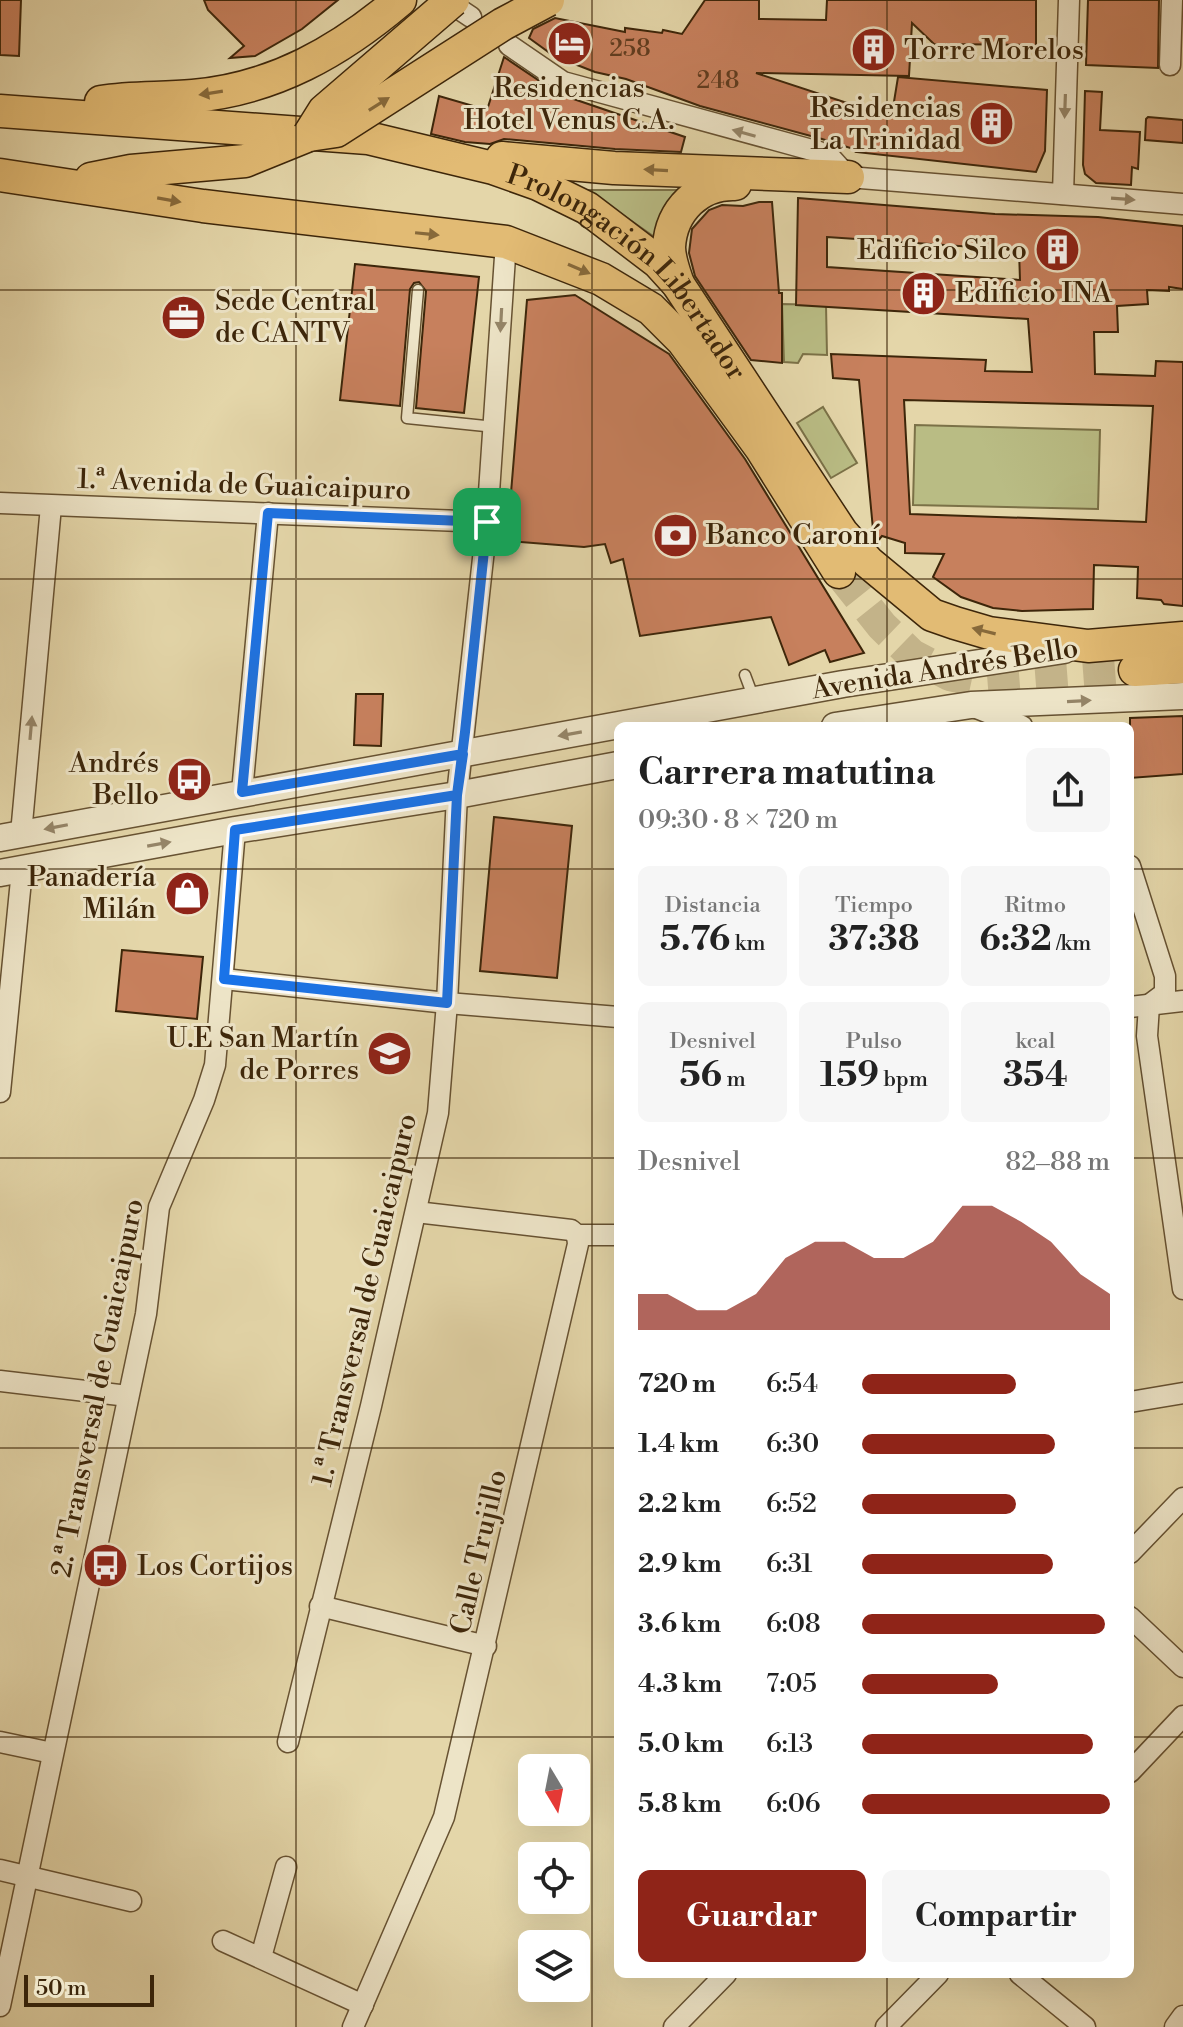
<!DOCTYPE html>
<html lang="es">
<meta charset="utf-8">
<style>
body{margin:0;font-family:"Libre Bodoni",serif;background:#f6f6f6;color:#222;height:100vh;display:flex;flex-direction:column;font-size:30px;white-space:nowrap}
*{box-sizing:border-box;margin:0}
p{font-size:26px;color:#767676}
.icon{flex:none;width:44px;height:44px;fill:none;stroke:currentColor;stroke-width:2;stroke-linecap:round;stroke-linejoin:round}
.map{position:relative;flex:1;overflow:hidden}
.details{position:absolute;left:614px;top:722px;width:520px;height:1256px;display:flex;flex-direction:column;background:#fff;border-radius:12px;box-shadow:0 8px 32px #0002}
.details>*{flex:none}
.needle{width:52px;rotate:170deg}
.buttons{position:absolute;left:518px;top:1754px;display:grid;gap:16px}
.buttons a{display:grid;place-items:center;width:72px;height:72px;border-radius:12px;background:#fff;box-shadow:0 8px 32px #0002;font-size:40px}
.scale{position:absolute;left:24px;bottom:20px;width:130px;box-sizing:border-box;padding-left:8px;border:4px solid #3d260a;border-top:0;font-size:22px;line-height:28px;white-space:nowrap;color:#3d260a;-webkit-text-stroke:6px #ede4c7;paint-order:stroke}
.pin{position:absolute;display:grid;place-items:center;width:68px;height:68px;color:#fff;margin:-34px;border-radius:16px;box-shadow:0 4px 12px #0006}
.round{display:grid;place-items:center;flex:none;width:84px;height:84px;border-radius:12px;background:#f6f6f6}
.summary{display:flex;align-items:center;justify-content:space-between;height:136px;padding:0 24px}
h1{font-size:36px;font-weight:700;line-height:60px}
.figures{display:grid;grid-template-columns:repeat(3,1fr);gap:12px;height:136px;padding:8px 24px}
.figures div{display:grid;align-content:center;border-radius:12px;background:#f6f6f6;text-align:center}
.figures b{font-size:34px;font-weight:700}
.figures small{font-size:22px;font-weight:400}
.figures p{font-size:22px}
.chart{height:224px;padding:16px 24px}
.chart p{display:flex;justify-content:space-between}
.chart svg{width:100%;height:144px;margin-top:8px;fill:#8f2418;opacity:.7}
.primary-button{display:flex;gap:16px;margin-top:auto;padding:16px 24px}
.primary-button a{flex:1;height:92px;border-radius:12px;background:#8f2418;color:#fff;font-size:32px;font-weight:700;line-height:92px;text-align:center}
.primary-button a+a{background:#f6f6f6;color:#222}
ul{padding:0 24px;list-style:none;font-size:26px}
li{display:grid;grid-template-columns:128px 96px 1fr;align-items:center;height:60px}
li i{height:20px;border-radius:10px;background:#8f2418}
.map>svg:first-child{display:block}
.green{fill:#b9bc84;stroke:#7b7147;stroke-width:2}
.building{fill:#c7805d;stroke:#3d260a;stroke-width:2;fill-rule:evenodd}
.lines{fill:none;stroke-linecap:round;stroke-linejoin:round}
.primary-tunnel{stroke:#c3b389;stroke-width:32;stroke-dasharray:32 16;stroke-linecap:butt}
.service-casing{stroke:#675232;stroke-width:13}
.minor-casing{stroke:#675232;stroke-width:23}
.tertiary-casing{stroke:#675232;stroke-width:29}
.primary-casing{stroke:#3d260a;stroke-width:35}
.service{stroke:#ede4c7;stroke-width:10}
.minor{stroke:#ede4c7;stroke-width:20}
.tertiary{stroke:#ede4c7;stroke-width:26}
.primary{stroke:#e2bb74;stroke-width:32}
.primary-bridge-casing{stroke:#3d260a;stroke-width:35;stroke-linecap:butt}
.primary-bridge{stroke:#e2bb74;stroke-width:32}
.oneway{fill:#87693a}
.oneway2{fill:#958568}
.route-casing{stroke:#fff;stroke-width:16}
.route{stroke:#1a73e8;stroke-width:10}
.grid{fill:none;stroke:#3d260a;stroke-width:2;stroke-opacity:0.55}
.labels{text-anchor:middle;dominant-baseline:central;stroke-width:6;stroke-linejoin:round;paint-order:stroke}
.number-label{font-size:24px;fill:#603c1f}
.poi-label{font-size:28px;fill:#3d260a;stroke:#ede4c7;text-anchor:start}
.street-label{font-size:28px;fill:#3d260a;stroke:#ede4c7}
</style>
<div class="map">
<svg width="1183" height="2027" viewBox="0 0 1183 2027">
<rect width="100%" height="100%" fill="#e4d6a9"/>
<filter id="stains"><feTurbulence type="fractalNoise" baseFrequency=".0025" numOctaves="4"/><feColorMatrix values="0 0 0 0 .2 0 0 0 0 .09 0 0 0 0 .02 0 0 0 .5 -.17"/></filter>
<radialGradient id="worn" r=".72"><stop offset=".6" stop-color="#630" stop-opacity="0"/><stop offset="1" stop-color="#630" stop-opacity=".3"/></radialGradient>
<!-- green -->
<g class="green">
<path d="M587,190h93l-24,48z"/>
<path d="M782,304l44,1 1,50 -24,-1 -5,9 -14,-1z"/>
<path d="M823,407l34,56 -26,15 -34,-55z"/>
<path d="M915,425l185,5 -2,79 -185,-4z"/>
</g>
<!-- building -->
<g class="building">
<path d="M0,0h21l-2,56 -19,-1z"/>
<path d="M204,0h134l-36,29 -47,27 -25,2 14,-12 -36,-36z"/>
<path d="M705,0h54v19l67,1 1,-20h209v45l-102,-1 -22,-21 -3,53 -153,-3 88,29 48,12 6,-37 149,13 -2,61 -9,21 -180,-20 1,-2 -35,-11 -122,-33 -74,-27 -31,-7 -41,-16 -25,-18 4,-9 22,-11 70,14v-4l37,5 1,-3 19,4z"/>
<path d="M1088,0h71l-1,68 -72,-3z"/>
<path d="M504,57l55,37 126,43 -4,15 -66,-3 -111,-10 -14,5 -25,-2 -34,-8 8,-38 48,14z"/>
<path d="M1085,91l17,1 -2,38 40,2 -2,37 -6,-2 -1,18 -35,-2 -11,-9 -2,-9z"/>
<path d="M1148,117l35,3v23l-38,-3 1,-21z"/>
<path d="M798,198l197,16 103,3 85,9v63l-14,-2v4l-22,-1 1,14 -31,2 1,26h-24l1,42 60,2 1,-15 27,1v244l-19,-2 -3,-4 -24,-2 1,-31 -44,-2 -1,44 -71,2 -29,-3 -32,-11 -28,-20 11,-23 -39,-1v-10l-23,-7 -6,7 -2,-3 -15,-160 -26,-2 -2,-24 155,6 -1,11 47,1 -4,-53 -232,-14zM827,237l192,13 1,30 -193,-13zM904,400l249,6 -7,116 -236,-8z"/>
<path d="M759,202h13l7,91h3v70l-31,-3 -56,-84 -6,-23 3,-24 17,-19 13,-5 21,1z"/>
<path d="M355,264l124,13 -15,136 -48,-5 10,-117 -7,-9 -5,1 -4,6 -10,117 -60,-6z"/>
<path d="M575,295l94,59 76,105 119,194 -34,9 -5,-12 -36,15 -18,-48 -131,19 -17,-77 -12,4 -6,-19 -21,3 -77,-6 20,-241z"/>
<path d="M356,694h27l-2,52 -27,-1z"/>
<path d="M1183,716v58l-53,4v-60z"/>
<path d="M494,817l78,9 -15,152 -77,-7z"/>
<path d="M122,950l81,7 -6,62 -81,-8z"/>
</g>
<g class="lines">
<!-- primary-tunnel -->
<path class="primary-tunnel" d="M839,572l43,54 30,29 38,20 32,7 153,-12"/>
<defs>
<g id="service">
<path d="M418,290l-11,128 88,9"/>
<path d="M745,675l9,24"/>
</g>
<g id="minor">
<path d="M462,11l9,6"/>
<path d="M509,45l54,37 256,70 11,5 18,20 335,27"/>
<path d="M1170,65l2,-65"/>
<path d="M1063,194l6,-194"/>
<path d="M0,503l487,19"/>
<path d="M974,707l48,19"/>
<path d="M242,792l26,-279"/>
<path d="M21,834l30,-328"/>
<path d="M1130,866l35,110v17l-16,12 -2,31 36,253"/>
<path d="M224,979l223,24 171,14"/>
<path d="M1130,1007l53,-6"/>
<path d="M0,1092l22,-222"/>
<path d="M416,1212l155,18 6,5h41"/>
<path d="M0,1381l128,15"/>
<path d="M1130,1402l53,-9"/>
<path d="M1130,1553l53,-55"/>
<path d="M320,1606l166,40"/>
<path d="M1130,1617l53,50"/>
<path d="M0,1742l52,11"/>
<path d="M288,1742l83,-336 67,-293 9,-110 10,-208 30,-273 19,-280"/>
<path d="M1130,1772l53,-56"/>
<path d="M0,1870l131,31"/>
<path d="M223,1941l140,64"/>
<path d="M261,1957l25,-90"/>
<path d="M1020,1974l65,53"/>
<path d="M0,2006l146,-692 13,-107 45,-107 11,-35 20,-235"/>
<path d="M353,2027l91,-210 134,-573 -1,-9"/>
<path d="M674,2027l52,-53"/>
<path d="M886,2027l52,-53"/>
<path d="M1175,2027l8,-11"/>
</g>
<g id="tertiary">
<path d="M835,726l136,-21 212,-9"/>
<path d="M0,838l843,-154 221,-34"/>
<path d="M0,873l235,-43 222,-35 161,-30"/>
</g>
<g id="primary">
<path d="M101,102c31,-5 61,-3 92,-6 81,-7 147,-45 207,-96"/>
<path id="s1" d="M0,111l368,27 125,30 45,16 49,24 71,54 20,22 164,249 26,29 64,53 23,8 34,10 99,13 95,-8"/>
<path d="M502,158l112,10 234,9"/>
<path d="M0,175l203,31 303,36 95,37 50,30 32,32 78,107 78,124"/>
<path d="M91,179l40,-8 114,-10 64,-26"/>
<path d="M678,284c-4,-12 -9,-25 -9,-37 2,-37 30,-64 66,-63"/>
<path d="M1135,670l48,-3"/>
</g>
</defs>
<!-- service casing -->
<use href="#service" class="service-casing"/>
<!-- minor casing -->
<use href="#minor" class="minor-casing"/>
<!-- tertiary casing -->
<use href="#tertiary" class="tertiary-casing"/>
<!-- primary casing -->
<use href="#primary" class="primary-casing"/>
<!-- service -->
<use href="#service" class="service"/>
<!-- minor -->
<use href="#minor" class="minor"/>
<!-- tertiary -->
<use href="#tertiary" class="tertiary"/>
<!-- primary -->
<use href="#primary" class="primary"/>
<defs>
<g id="primary-bridge">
<path d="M309,135l27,-4 167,-107 45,-24"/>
<path d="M309,135l15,-24 129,-111"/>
</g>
</defs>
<!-- primary-bridge casing -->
<use href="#primary-bridge" class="primary-bridge-casing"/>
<!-- primary-bridge -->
<use href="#primary-bridge" class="primary-bridge"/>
</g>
<!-- one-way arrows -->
<defs><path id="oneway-solid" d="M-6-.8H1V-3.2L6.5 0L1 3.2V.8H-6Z" transform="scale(2)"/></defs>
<g class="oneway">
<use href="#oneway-solid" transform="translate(211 93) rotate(171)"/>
<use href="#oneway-solid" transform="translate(379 104) rotate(-32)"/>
<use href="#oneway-solid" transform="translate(656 170) rotate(-177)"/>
<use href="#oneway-solid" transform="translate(169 200) rotate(10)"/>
<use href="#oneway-solid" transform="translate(427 234) rotate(6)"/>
<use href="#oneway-solid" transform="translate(579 269) rotate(23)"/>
<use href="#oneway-solid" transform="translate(984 631) rotate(-166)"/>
</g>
<g class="oneway2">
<use href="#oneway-solid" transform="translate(1065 106) rotate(92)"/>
<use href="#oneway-solid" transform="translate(744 133) rotate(-164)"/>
<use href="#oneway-solid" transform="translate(1123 199) rotate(4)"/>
<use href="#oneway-solid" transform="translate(501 320) rotate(93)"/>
<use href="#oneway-solid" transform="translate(1079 701) rotate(-3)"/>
<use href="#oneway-solid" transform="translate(31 728) rotate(-85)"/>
<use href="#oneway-solid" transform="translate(570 734) rotate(170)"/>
<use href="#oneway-solid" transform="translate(56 827) rotate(169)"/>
<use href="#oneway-solid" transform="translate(159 844) rotate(-10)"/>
</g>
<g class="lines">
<defs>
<path id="route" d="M487,522l-22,210 -8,63 -222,35 -11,149 223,24 10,-208 6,-41 -221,38 26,-279 219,9"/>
</defs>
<!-- route casing -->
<use href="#route" class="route-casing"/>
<!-- route -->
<use href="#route" class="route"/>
</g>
<!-- grid -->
<path class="grid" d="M296,0v2027M592,0v2027M887,0v726M0,290h1183M0,579h1183M0,869h618M1130,869h53M0,1158h618M1130,1158h53M0,1448h618M1130,1448h53M0,1737h618M1130,1737h53M887,1974v53"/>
<!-- icons -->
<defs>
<symbol id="hotel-disc" viewBox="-11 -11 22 22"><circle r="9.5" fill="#8f2418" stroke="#ede4c7"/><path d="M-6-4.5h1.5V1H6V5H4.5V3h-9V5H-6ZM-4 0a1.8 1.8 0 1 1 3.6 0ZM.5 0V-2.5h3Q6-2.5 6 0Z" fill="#fff"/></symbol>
<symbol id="building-disc" viewBox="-11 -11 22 22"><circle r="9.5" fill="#8f2418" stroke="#ede4c7"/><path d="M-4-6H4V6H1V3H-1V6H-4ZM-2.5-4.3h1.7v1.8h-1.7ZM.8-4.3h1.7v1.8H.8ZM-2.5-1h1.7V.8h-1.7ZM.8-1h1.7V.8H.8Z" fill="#fff"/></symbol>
<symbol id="office-disc" viewBox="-11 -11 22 22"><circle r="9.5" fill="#8f2418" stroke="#ede4c7"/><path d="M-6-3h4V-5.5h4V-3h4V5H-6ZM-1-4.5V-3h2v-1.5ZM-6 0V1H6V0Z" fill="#fff"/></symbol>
<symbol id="bank-disc" viewBox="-11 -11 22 22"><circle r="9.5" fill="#8f2418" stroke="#ede4c7"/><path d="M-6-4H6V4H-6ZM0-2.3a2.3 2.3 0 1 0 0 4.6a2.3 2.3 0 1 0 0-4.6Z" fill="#fff"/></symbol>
<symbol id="bus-disc" viewBox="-11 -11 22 22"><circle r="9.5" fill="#8f2418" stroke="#ede4c7"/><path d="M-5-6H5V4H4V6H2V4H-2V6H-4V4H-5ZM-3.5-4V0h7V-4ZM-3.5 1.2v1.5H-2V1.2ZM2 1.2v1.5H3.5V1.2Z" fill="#fff"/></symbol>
<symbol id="shop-disc" viewBox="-11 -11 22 22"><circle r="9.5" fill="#8f2418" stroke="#ede4c7"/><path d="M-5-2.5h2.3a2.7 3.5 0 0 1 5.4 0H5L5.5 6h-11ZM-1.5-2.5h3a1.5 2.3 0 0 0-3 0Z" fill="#fff"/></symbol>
<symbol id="school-disc" viewBox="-11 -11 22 22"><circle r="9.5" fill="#8f2418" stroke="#ede4c7"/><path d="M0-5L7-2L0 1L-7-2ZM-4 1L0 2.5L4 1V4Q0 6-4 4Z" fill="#fff"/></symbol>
</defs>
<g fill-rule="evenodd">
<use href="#hotel-disc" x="544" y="18" width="51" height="51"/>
<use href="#building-disc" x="848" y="24" width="51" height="51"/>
<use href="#building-disc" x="966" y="98" width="51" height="51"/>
<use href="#building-disc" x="1032" y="224" width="51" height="51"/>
<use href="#building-disc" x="898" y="268" width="51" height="51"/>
<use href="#office-disc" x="158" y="292" width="51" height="51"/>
<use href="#bank-disc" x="650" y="510" width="51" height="51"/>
<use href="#bus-disc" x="164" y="754" width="51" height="51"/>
<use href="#shop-disc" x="162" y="868" width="51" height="51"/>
<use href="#school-disc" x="364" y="1028" width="51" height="51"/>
<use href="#bus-disc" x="80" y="1540" width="51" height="51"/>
</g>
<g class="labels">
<!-- number labels -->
<g class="number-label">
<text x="630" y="49">258</text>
<text x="718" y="81">248</text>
</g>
<!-- poi labels -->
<g class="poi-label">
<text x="904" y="50">Torre Morelos</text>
<text x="569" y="88" text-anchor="middle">Residencias<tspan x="569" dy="32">Hotel Venus C.A.</tspan></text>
<text x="961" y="108" text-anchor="end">Residencias<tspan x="961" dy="32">La Trinidad</tspan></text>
<text x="1027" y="250" text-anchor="end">Edificio Silco</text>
<text x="955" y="293">Edificio INA</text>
<text x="215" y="301">Sede Central<tspan x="215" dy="32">de CANTV</tspan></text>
<text x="706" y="535">Banco Caroní</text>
<text x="159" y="763" text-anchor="end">Andrés<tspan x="159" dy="32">Bello</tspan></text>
<text x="156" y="877" text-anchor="end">Panadería<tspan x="156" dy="32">Milán</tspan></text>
<text x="359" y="1038" text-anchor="end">U.E San Martín<tspan x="359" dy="32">de Porres</tspan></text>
<text x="137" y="1566">Los Cortijos</text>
</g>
<!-- street labels -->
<g class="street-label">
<text stroke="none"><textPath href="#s1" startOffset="672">Prolongación Libertador</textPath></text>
<text transform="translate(244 485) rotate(2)">1.ª Avenida de Guaicaipuro</text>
<text transform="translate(945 669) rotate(-9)">Avenida Andrés Bello</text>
<text transform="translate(365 1300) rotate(-77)">1.ª Transversal de Guaicaipuro</text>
<text transform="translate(98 1388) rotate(-79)">2.ª Transversal de Guaicaipuro</text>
<text transform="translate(479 1552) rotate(-77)">Calle Trujillo</text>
</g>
</g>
<rect width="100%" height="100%" filter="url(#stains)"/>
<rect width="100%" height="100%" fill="url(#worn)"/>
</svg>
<div class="buttons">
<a><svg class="needle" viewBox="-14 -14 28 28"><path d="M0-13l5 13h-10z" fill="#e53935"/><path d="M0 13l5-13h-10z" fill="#767676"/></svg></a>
<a><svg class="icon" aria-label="locate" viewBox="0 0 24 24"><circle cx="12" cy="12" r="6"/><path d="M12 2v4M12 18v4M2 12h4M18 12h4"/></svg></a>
<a><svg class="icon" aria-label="layers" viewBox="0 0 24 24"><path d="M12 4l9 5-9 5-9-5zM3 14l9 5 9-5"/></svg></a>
</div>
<div class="scale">50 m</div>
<div class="pin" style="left:487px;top:522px;background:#1e9e55"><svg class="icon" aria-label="arrive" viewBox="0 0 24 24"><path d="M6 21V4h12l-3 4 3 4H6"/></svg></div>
<section class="details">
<div class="summary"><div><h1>Carrera matutina</h1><p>09:30 · 8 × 720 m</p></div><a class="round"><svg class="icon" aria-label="share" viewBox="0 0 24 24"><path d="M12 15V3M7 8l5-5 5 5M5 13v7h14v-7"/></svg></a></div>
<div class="figures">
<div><p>Distancia</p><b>5.76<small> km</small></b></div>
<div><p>Tiempo</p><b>37:38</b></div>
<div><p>Ritmo</p><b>6:32<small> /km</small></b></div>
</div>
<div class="figures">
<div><p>Desnivel</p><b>56<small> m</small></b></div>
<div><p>Pulso</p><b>159<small> bpm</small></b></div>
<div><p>kcal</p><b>354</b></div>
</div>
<div class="chart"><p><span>Desnivel</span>82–88 m</p>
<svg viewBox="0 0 160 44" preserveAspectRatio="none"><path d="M0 44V33L10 33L20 38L30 38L40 33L50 22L60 17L70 17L80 22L90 22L100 17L110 6L120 6L130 11L140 17L150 27L160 33V44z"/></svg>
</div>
<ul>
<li><b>720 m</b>6:54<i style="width:62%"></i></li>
<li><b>1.4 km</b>6:30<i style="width:78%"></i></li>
<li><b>2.2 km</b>6:52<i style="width:62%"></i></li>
<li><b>2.9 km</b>6:31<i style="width:77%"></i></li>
<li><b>3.6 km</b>6:08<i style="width:98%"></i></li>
<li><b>4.3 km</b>7:05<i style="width:55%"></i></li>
<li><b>5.0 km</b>6:13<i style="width:93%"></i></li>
<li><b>5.8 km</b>6:06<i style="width:100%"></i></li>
</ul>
<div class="primary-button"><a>Guardar</a><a>Compartir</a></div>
</section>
</div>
